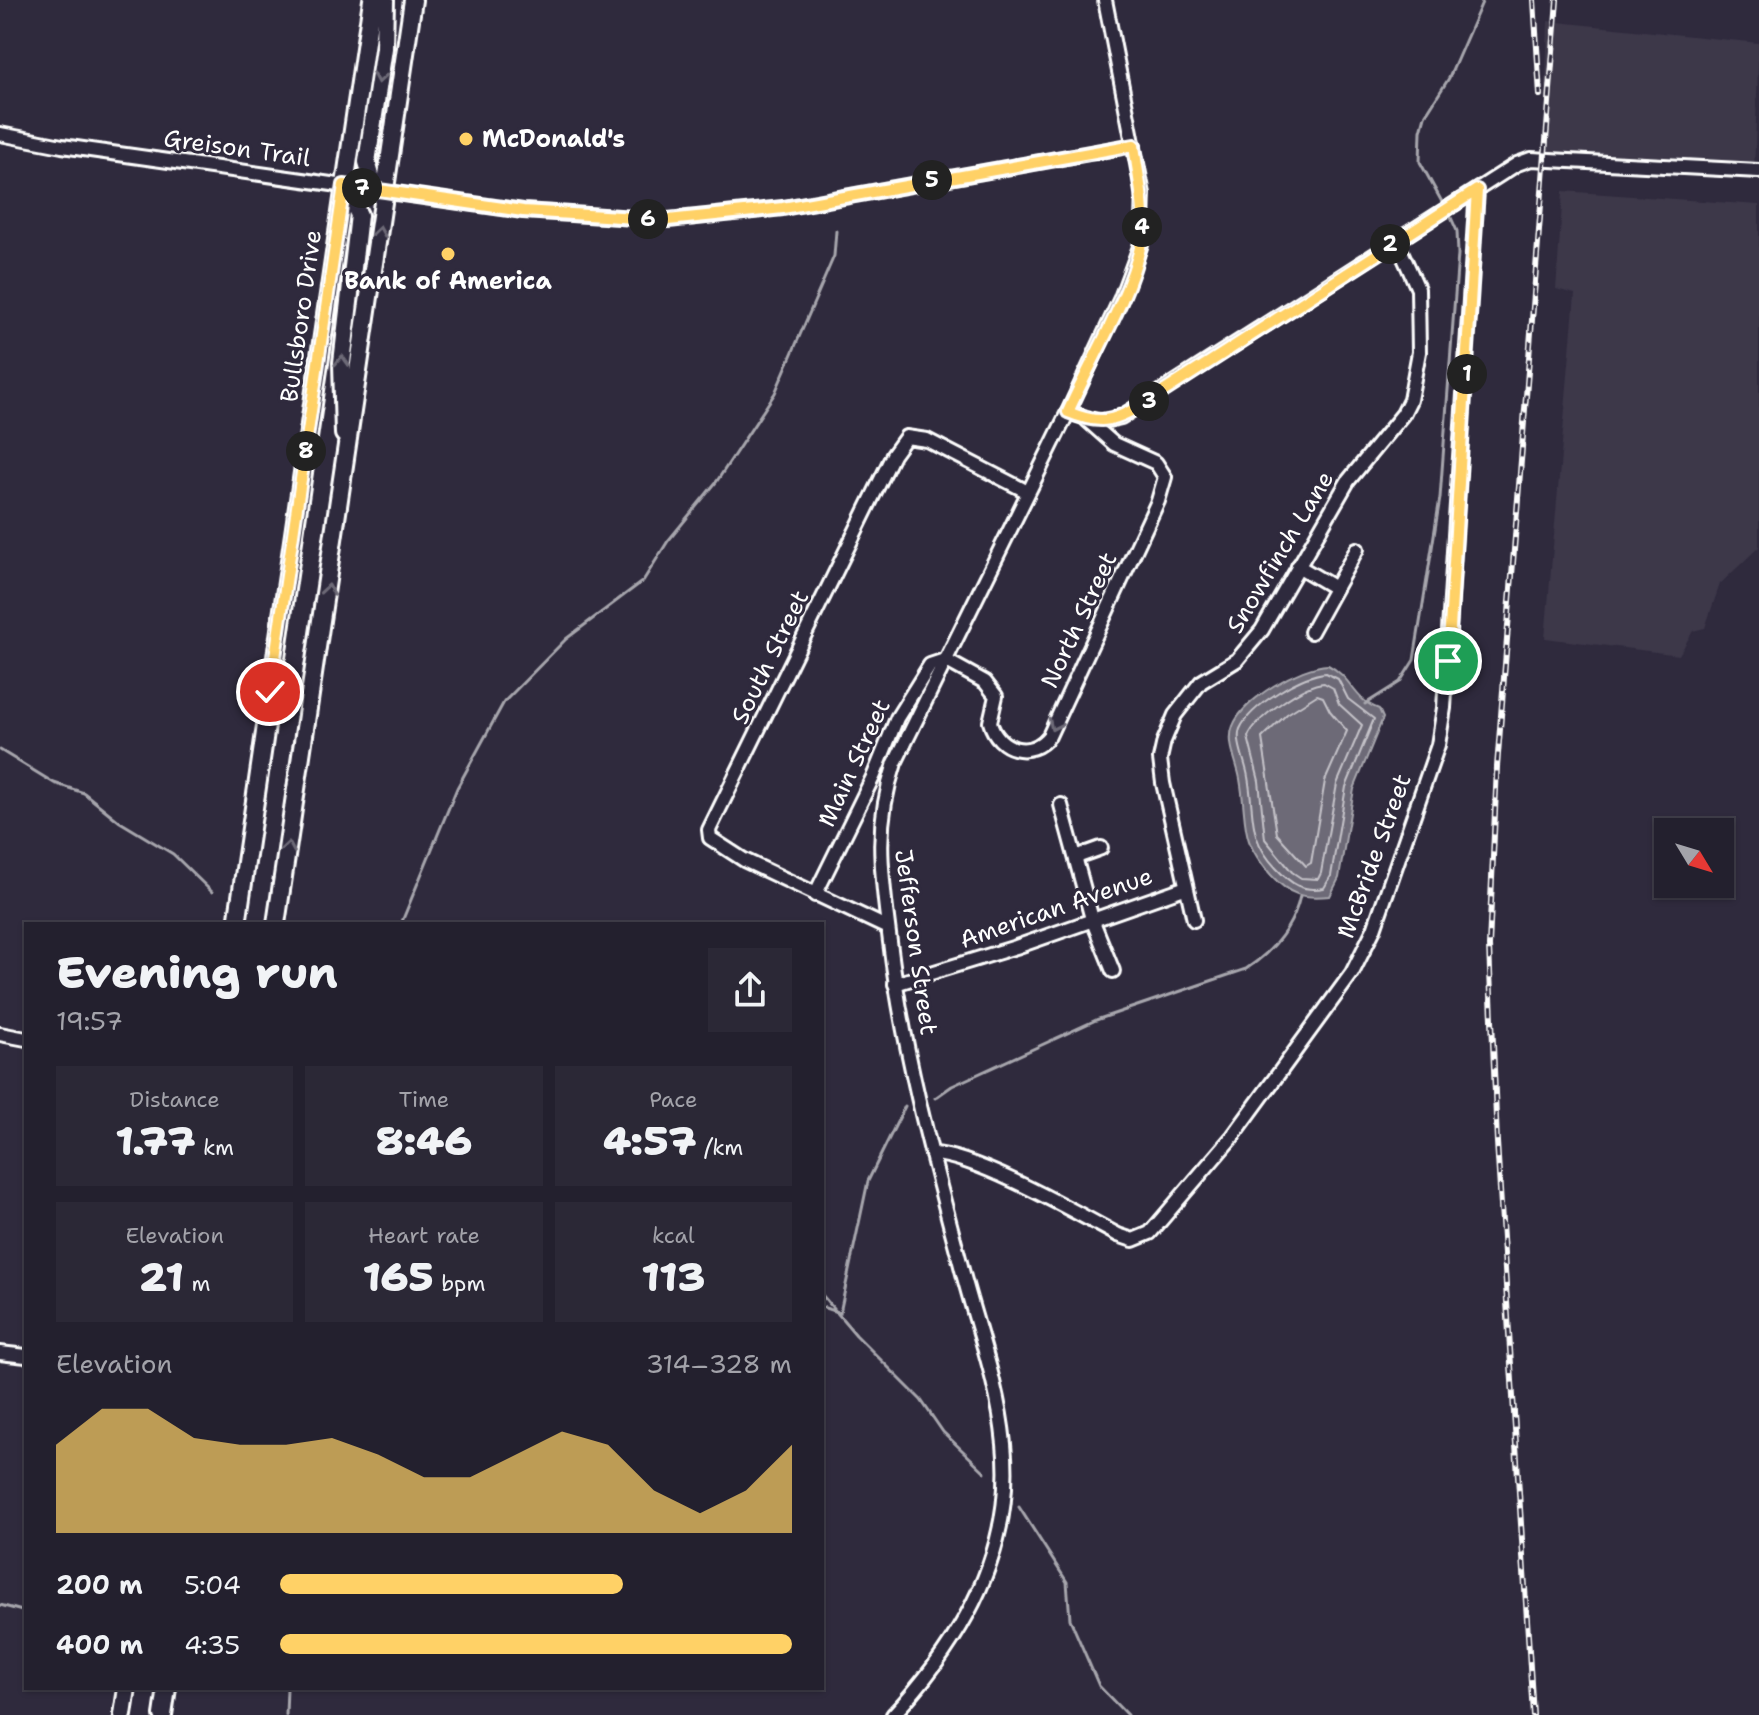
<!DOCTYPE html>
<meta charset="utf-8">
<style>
body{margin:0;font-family:"Shantell Sans",sans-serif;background:#2b2836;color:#f1f3f6;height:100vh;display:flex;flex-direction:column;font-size:30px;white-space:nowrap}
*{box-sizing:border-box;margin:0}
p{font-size:26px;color:#a3a3aa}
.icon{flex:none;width:44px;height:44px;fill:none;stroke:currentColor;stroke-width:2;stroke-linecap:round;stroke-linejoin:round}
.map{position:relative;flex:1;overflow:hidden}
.side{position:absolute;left:24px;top:922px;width:800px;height:768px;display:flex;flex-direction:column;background:#23202e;border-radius:0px;box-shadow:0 2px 6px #0004,0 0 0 2px #403e4a}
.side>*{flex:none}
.needle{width:52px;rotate:128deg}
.fabs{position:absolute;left:1654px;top:818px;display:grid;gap:16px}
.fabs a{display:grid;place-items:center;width:80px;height:80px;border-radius:0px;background:#23202e;box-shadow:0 2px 6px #0004,0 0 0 2px #403e4a;font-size:40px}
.pin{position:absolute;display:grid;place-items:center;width:68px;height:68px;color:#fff;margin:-34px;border:4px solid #fff;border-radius:50%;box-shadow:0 2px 8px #0007}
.km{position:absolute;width:40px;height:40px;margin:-20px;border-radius:50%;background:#222;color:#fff;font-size:22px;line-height:40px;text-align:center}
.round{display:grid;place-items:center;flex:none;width:84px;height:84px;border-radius:0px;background:#2b2836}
.headline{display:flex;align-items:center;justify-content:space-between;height:136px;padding:0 32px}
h1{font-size:44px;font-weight:800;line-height:60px}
.metrics{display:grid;grid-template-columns:repeat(3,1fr);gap:12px;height:136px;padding:8px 32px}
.metrics div{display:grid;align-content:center;border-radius:0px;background:#2b2836;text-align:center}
.metrics b{font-size:40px;font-weight:800}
.metrics small{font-size:22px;font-weight:400}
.metrics p{font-size:22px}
.chart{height:224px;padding:16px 32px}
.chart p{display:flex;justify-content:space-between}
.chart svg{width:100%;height:144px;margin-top:8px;fill:#ffd166;opacity:.7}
ul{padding:0 32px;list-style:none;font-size:26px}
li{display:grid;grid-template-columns:128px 96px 1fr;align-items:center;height:60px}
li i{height:20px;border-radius:10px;background:#ffd166}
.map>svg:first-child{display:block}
.built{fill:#3c3749}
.water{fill:#6d6a77;stroke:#a7a6ad;stroke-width:2}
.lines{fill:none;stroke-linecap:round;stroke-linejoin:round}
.shore{stroke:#c5c3c9;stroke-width:2}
.stream{stroke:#a7a6ad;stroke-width:3}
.minor-casing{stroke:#fff;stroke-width:18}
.major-casing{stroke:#fff;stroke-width:22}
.minor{stroke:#2f2a3d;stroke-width:12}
.major{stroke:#2f2a3d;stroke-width:16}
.rail-casing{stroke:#fff;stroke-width:6}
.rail{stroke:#2f2a3d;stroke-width:3;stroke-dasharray:9;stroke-linecap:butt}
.oneway{stroke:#6d6a77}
.route-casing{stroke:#fff;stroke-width:16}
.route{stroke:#ffd166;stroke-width:10}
.poi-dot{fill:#ffd166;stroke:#2f2a3d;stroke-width:3}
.labels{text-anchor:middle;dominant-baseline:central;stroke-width:6;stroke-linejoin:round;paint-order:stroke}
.poi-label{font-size:24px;font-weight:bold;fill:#fff;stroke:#2f2a3d;text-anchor:start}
.street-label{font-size:24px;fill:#fff;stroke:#2f2a3d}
</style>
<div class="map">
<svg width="1759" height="1715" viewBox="0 0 1759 1715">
<rect width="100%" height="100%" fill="#2f2a3d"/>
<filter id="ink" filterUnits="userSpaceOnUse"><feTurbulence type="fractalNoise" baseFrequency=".0125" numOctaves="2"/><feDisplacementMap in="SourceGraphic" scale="16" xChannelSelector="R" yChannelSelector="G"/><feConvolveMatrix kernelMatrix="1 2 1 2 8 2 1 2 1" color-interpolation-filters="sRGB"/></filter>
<g filter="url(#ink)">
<!-- built -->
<g class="built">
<path d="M1548,21l211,22 -5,130 -211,-16z"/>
<path d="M1563,191l196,14v342l-39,37 -15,44 -12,3 -14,24 -134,-17 30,-344 -19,-5z"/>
</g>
<!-- water -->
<path class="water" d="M1328,665c24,12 25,35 51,44l4,9 -29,71 -15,89 -9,18c-27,3 -41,-1 -59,-21 -33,-37 -23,-51 -31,-96 -3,-17 -14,-37 -7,-53 10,-27 67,-60 95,-61z"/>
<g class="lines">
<!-- shore -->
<g class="shore">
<path d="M1326,673l12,6 10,20 26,20 -28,68 -15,89 -7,12c-22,4 -33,-4 -48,-20 -29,-31 -21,-52 -28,-91 -2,-14 -13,-36 -8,-48 10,-23 62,-55 86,-56z"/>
<path d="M1324,683l9,5 6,16 23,21 -25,59 -16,89 -3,6 -17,-1 -9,-6 -27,-33 -6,-58 -11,-44c7,-19 56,-53 76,-54z"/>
<path d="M1317,695l6,2 7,14 17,20 -22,50 -14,82 -5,3 -29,-32 -15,-96 25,-24z"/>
</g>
<!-- stream -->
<g class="stream">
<path d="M1442,202l-22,-40 1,-31 4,-15 24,-38 34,-78"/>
<path d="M1365,704l35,-22 14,-22 26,-162 18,-244 -1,-23 -8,-18"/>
<path d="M0,750l54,33 30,10 36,29 53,32 39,38"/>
<path d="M401,924l56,-136 47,-86 62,-63 77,-58 25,-40 49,-60 58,-88 59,-137 2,-25"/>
<path d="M935,1098l17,-12 144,-66 150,-51c27,-18 47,-41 54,-73"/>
<path d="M822,1295l34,40 65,65 22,32 42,40"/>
<path d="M822,1307l15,5"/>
<path d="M840,1313l28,-132 37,-75"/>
<path d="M1019,1507l48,75 3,37 29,67 28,29"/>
<path d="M0,1605l26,7"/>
<path d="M286,1715l1,-27"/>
</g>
<defs>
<g id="minor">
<path d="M0,134l62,12 461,65 145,9 115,-12 351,-63"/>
<path d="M1068,412l31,10 22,-5 396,-253 14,-5 228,12"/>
<path d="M1298,566l37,22"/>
<path d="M1311,632l46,-83"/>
<path d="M1061,805l31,114 21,52"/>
<path d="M1076,857l25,-9"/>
<path d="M815,895l59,-120 23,-57 33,-53 15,-5 40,22 11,14 -6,26c8,29 41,37 59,14l109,-235 7,-24 -9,-14 -42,-19 -27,-24"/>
<path d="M1194,920l-31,-137 -3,-24 4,-18 11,-26 26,-33 36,-22 25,-30 86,-149 55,-67 7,-14 9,-48 -1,-63 -22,-49"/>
<path d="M888,928l-144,-68 -34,-22 -1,-8 184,-375 13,-18 21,3 99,51"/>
<path d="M895,984l121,-37 168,-59"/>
<path d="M0,1034l26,5"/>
<path d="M933,1154c42,1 144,59 185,81l15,5 17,-7 83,-97 119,-163 22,-44 64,-184 6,-37 33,-518"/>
<path d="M0,1353l26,3"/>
<path d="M893,1715c69,-74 122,-166 111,-271 -6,-63 -29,-122 -44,-182 -28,-105 -57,-212 -70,-320 -8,-66 -17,-113 5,-179l173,-351 53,-114 20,-54 2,-50 -38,-194"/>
</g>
<g id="major">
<path d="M385,0l-1,48 -17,114 6,20 12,10"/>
<path d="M344,434l-2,-71 17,-148 -15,-30"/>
<path d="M237,924l135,-924"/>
<path d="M276,924l137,-924"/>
<path d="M123,1715l4,-27"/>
<path d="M163,1715l4,-27"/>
</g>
</defs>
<!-- minor casing -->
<use href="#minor" class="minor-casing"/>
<!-- major casing -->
<use href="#major" class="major-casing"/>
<!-- minor -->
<use href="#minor" class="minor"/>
<!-- major -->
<use href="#major" class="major"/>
<defs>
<g id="rail">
<path d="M1534,0l6,95"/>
<path d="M1533,1715l-36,-573 -8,-196 8,-179 60,-767"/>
</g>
</defs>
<!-- rail casing -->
<use href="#rail" class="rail-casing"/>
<!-- rail -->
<use href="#rail" class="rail"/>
</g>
<!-- one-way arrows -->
<defs><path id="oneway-chevron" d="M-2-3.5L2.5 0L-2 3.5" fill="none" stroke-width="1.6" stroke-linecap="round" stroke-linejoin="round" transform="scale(2)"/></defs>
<g class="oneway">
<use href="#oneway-chevron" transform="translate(379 78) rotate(99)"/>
<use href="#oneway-chevron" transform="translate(379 232) rotate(-82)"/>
<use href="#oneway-chevron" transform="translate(342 361) rotate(-88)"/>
<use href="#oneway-chevron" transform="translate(328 590) rotate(-81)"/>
<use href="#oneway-chevron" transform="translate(1054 725) rotate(115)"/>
<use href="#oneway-chevron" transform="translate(288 847) rotate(-81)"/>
</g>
</g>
<g class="lines" filter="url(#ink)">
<defs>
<path id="route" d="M270,692l74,-507 179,26 145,9 115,-12 351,-63c4,33 13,65 7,98 -10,52 -51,119 -73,169 36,15 47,8 81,-11l328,-211 -29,471"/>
</defs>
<!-- route casing -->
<use href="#route" class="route-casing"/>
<!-- route -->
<use href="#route" class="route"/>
</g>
<!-- markers -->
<g class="poi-dot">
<circle cx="466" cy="139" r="8"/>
<circle cx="448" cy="254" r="8"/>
</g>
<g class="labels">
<!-- poi labels -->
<g class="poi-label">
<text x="482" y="139">McDonald's</text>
<text x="448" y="281" text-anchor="middle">Bank of America</text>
</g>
<!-- street labels -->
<g class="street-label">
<text transform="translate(237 148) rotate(8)">Greison Trail</text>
<text transform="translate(301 316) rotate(-82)">Bullsboro Drive</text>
<text transform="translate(1280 552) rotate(-59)">Snowfinch Lane</text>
<text transform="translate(1079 620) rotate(-65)">North Street</text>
<text transform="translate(770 657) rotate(-64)">South Street</text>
<text transform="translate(854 763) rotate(-65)">Main Street</text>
<text transform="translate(1374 856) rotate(-70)">McBride Street</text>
<text transform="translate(1056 908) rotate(-19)">American Avenue</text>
<text transform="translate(916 942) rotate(82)">Jefferson Street</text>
</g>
</g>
</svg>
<div class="fabs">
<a><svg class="needle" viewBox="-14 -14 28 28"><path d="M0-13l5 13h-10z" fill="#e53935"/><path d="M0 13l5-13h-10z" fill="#a3a3aa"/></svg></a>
</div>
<div class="pin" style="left:1448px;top:661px;background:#1e9e55"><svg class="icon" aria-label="arrive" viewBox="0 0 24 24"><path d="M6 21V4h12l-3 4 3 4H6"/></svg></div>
<div class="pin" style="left:270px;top:692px;background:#d93025"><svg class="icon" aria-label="check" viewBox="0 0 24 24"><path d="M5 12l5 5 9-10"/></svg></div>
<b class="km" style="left:1467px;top:374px">1</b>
<b class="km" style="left:1390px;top:244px">2</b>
<b class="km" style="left:1149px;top:401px">3</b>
<b class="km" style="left:1142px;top:227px">4</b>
<b class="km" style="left:932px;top:180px">5</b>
<b class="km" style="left:648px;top:219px">6</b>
<b class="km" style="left:362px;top:188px">7</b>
<b class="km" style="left:306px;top:451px">8</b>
<section class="side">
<div class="headline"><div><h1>Evening run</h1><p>19:57</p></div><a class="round"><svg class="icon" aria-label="share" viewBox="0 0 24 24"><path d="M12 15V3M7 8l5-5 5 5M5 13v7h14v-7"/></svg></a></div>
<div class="metrics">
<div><p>Distance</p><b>1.77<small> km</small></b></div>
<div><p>Time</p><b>8:46</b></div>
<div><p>Pace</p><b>4:57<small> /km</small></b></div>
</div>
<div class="metrics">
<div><p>Elevation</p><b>21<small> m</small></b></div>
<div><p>Heart rate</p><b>165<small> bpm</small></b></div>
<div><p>kcal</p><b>113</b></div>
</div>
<div class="chart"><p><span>Elevation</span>314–328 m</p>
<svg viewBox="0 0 160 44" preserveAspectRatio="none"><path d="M0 44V17L10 6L20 6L30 15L40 17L50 17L60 15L70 20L80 27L90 27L100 20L110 13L120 17L130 31L140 38L150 31L160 17V44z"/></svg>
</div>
<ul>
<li><b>200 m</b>5:04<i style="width:67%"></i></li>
<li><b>400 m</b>4:35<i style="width:100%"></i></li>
</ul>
</section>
</div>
